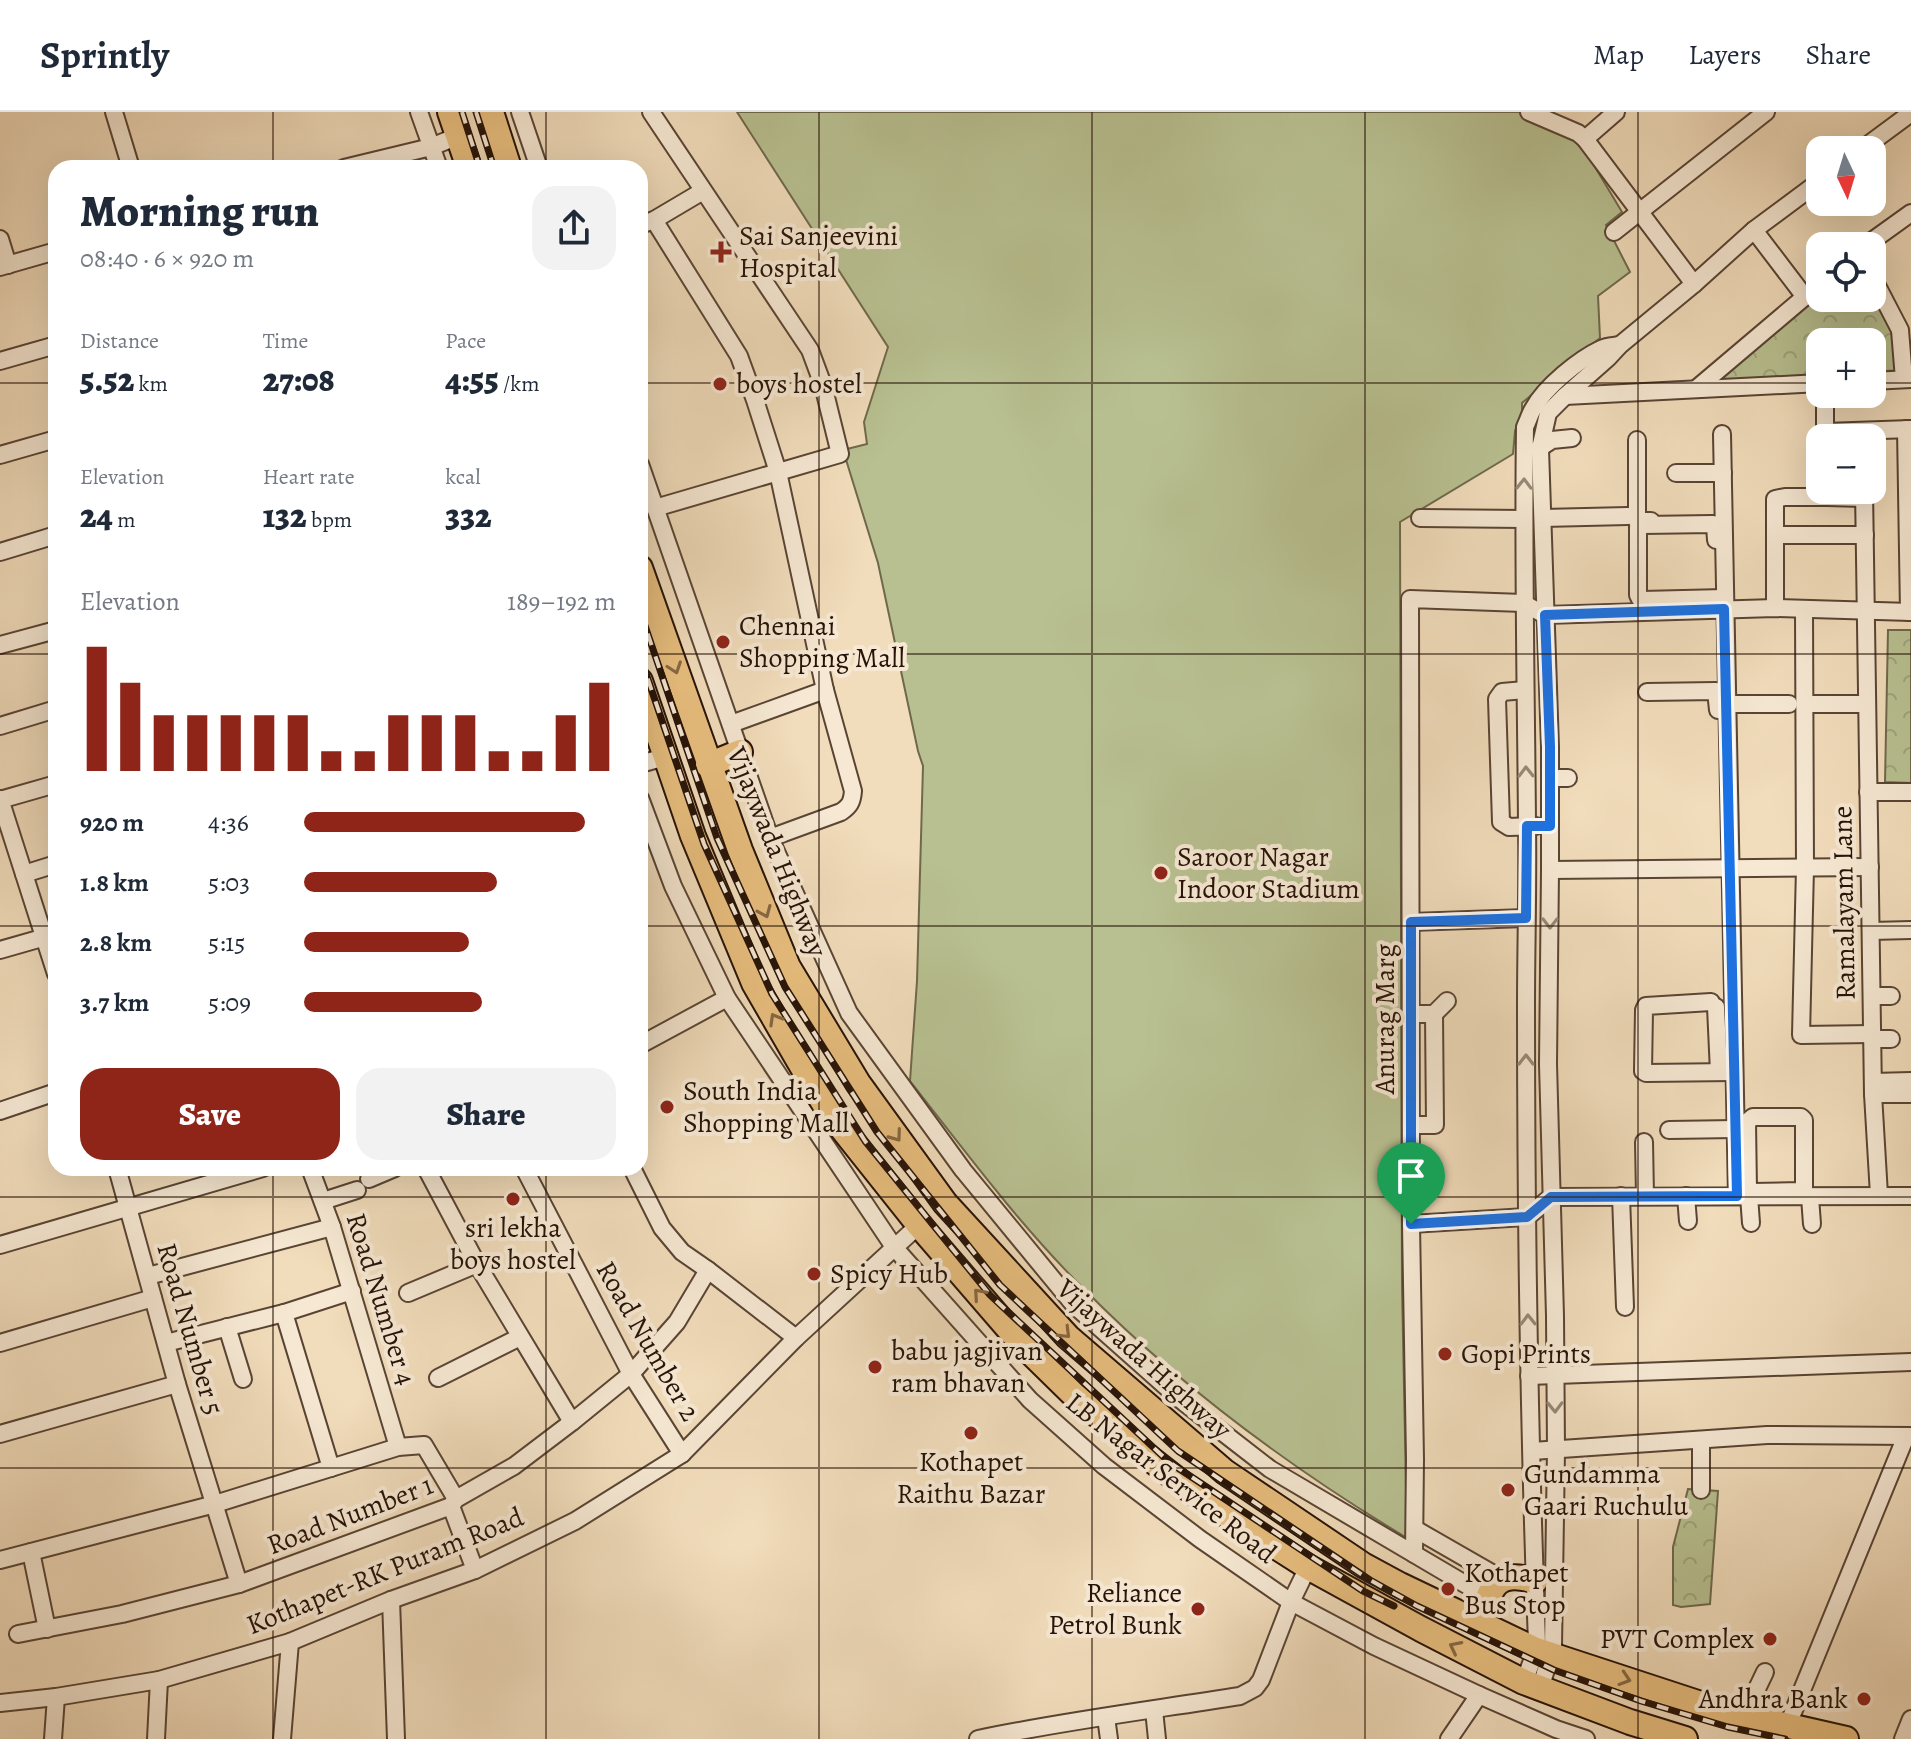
<!DOCTYPE html>
<meta charset="utf-8">
<style>
body{margin:0;font-family:Alegreya,serif;background:#f2f2f3;color:#1f2937;height:100vh;display:flex;flex-direction:column;font-size:30px;white-space:nowrap}
*{box-sizing:border-box;margin:0}
p{font-size:26px;color:#747a83}
.icon{flex:none;width:44px;height:44px;fill:none;stroke:currentColor;stroke-width:2;stroke-linecap:round;stroke-linejoin:round}
.map{position:relative;flex:1;overflow:hidden}
.sheet{position:absolute;left:48px;top:48px;width:600px;height:1016px;display:flex;flex-direction:column;background:#fff;border-radius:24px;box-shadow:0 8px 32px #0002}
.sheet>*{flex:none}
.needle{width:52px;rotate:176deg}
.tools{position:absolute;left:1806px;top:24px;display:grid;gap:16px}
.tools a{display:grid;place-items:center;width:80px;height:80px;border-radius:16px;background:#fff;box-shadow:0 8px 32px #0002;font-size:40px}
.pin{position:absolute;display:grid;place-items:center;width:68px;height:68px;color:#fff;margin:-82px -34px;border-radius:50% 50% 50% 0;rotate:-45deg;box-shadow:0 0 8px #0007}
.pin .icon{rotate:45deg}
.round{display:grid;place-items:center;flex:none;width:84px;height:84px;border-radius:24px;background:#f2f2f3}
.overview{display:flex;align-items:center;justify-content:space-between;height:136px;padding:0 32px}
h1{font-size:44px;font-weight:800;line-height:60px}
.metrics{display:grid;grid-template-columns:repeat(3,1fr);gap:12px;height:136px;padding:8px 32px}
.metrics div{display:grid;align-content:center}
.metrics b{font-size:34px;font-weight:800}
.metrics small{font-size:22px;font-weight:400}
.metrics p{font-size:22px}
.chart{height:224px;padding:16px 32px}
.chart p{display:flex;justify-content:space-between}
.chart svg{width:100%;height:144px;margin-top:8px;stroke:#8f2418;stroke-width:6}
.primary-button{display:flex;gap:16px;margin-top:auto;padding:16px 32px}
.primary-button a{flex:1;height:92px;border-radius:24px;background:#8f2418;color:#fff;font-size:32px;font-weight:800;line-height:92px;text-align:center}
.primary-button a+a{background:#f2f2f3;color:#1f2937}
ul{padding:0 32px;list-style:none;font-size:26px}
li{display:grid;grid-template-columns:128px 96px 1fr;align-items:center;height:60px}
li i{height:20px;border-radius:10px;background:#8f2418}
header{display:flex;align-items:center;gap:48px;box-sizing:border-box;height:112px;padding:0 40px;background:#fff;border-bottom:2px solid #e0e1e3}
header strong{font-size:38px}
nav{display:flex;gap:44px;margin-inline-start:auto;font-size:28px}
.map>svg:first-child{display:block}
.grass{fill:#b8c091;stroke:#6f694c;stroke-width:2}
.park{fill:url(#park-crowns);stroke:#6f694c;stroke-width:2}
.lines{fill:none;stroke-linecap:round;stroke-linejoin:round}
.minor-casing{stroke:#594434;stroke-width:20}
.highway-casing{stroke:#261207;stroke-width:28}
.minor{stroke:#f6e8d3;stroke-width:16}
.highway{stroke:#e8be7e;stroke-width:24}
.rail-casing{stroke:#261207;stroke-width:7}
.rail{stroke:#f6e8d3;stroke-width:4;stroke-dasharray:12;stroke-linecap:butt}
.oneway{stroke:#988877}
.oneway2{stroke:#876842}
.route-casing{stroke:#fff;stroke-width:16}
.route{stroke:#1a73e8;stroke-width:10}
.grid{fill:none;stroke:#261207;stroke-width:2;stroke-opacity:0.55}
.poi-dot{fill:#8f2418;stroke:#f6e8d3;stroke-width:3}
.labels{text-anchor:middle;dominant-baseline:central;stroke-width:8;stroke-linejoin:round;paint-order:stroke}
.poi-label{font-size:28px;fill:#261207;stroke:#f6e8d3;text-anchor:start}
.street-label{font-size:28px;fill:#261207;stroke:#f6e8d3}
</style>
<header>
<strong>Sprintly</strong>
<nav><a>Map</a><a>Layers</a><a>Share</a></nav>
</header>
<div class="map">
<svg width="1911" height="1627" viewBox="0 0 1911 1627">
<defs>
<pattern id="park-crowns" width="20" height="18" patternUnits="userSpaceOnUse" patternTransform="scale(2)"><rect width="20" height="18" fill="#b8c091"/><path d="M2 6a3 3 0 1 1 6 0M12 15a3 3 0 1 1 6 0" fill="none" stroke="#9ea47c"/></pattern>
</defs>
<rect width="100%" height="100%" fill="#f1dcbb"/>
<filter id="stains"><feTurbulence type="fractalNoise" baseFrequency=".0025" numOctaves="4"/><feColorMatrix values="0 0 0 0 .2 0 0 0 0 .09 0 0 0 0 .02 0 0 0 .5 -.17"/></filter>
<radialGradient id="worn" r=".72"><stop offset=".6" stop-color="#630" stop-opacity="0"/><stop offset="1" stop-color="#630" stop-opacity=".3"/></radialGradient>
<!-- grass -->
<path class="grass" d="M737,0h784l45,21 17,14 39,65 -16,13 24,47 -32,24 2,42 -78,65v8l-7,20 -2,23 -113,68 2,764 5,252c-118,-71 -229,-153 -326,-252 -63,-63 -116,-135 -171,-205l7,-100 6,-215 -5,-15 -40,-188 -35,-113 24,-6 -3,-22 24,-75z"/>
<!-- park -->
<g class="park">
<path d="M1820,179v7h52v-7l21,40 3,41 -24,1v-31h-52v34l-99,4 -2,-8z"/>
<path d="M1888,518h23v153l-26,-1z"/>
<path d="M1688,1377l30,2 -8,113 -29,3 -8,-2v-58z"/>
</g>
<g class="lines">
<defs>
<g id="minor">
<path d="M114,0l17,56"/>
<path d="M419,0l20,56"/>
<path d="M520,0l19,56"/>
<path d="M651,0l159,238 13,35 17,69 -185,54"/>
<path d="M1529,0l49,21 7,6 109,145"/>
<path d="M1585,27l31,-27"/>
<path d="M1861,38l50,-37"/>
<path d="M344,56l87,-21 27,-11"/>
<path d="M654,108l85,136 16,44 23,72 47,218 28,101c-1,11 -3,15 -12,21l-71,26"/>
<path d="M640,113l14,-5 49,-29"/>
<path d="M1754,118l51,67"/>
<path d="M1614,120l152,-120"/>
<path d="M0,127l8,26"/>
<path d="M1865,134l46,-33"/>
<path d="M0,155l56,-16"/>
<path d="M1872,164l28,54 4,49"/>
<path d="M0,249l56,-16"/>
<path d="M1872,269l39,-2"/>
<path d="M1696,277l124,-105"/>
<path d="M1825,282v44"/>
<path d="M1565,284l255,-13"/>
<path d="M1906,317l3,183"/>
<path d="M1825,320l86,-3"/>
<path d="M1722,322l15,762"/>
<path d="M1637,328v81h14"/>
<path d="M1538,337l14,-9 20,-2"/>
<path d="M0,343l56,-16"/>
<path d="M640,352l130,374 79,175 114,157 111,135 107,95 89,69 217,128"/>
<path d="M1676,361h47"/>
<path d="M1864,378l9,604 6,101"/>
<path d="M1827,385l37,1"/>
<path d="M1420,406l104,1"/>
<path d="M1543,406l85,-2"/>
<path d="M1775,423h90"/>
<path d="M1716,428l-1,-15 -2,-1 -70,1 -5,2v68l2,4 2,1 82,-2"/>
<path d="M0,440l56,-17"/>
<path d="M1775,496v-109l10,-2h42v-7"/>
<path d="M1804,498l1,258 -4,167 71,-1"/>
<path d="M0,533l56,-15"/>
<path d="M1525,578l-23,2 -5,7 4,123 8,5 27,-1"/>
<path d="M1647,580l69,-1 2,19"/>
<path d="M1726,592h63"/>
<path d="M1813,592h54"/>
<path d="M731,612l94,-34"/>
<path d="M0,614l56,-17"/>
<path d="M640,652l25,-7"/>
<path d="M1550,666h18"/>
<path d="M1868,680h43"/>
<path d="M640,686l33,88 54,112 167,249 136,153 74,66 96,73 91,63 83,44 105,49 77,34 30,10"/>
<path d="M0,687l56,175"/>
<path d="M0,688l56,-16"/>
<path d="M1550,758l320,-3"/>
<path d="M24,762l32,-10"/>
<path d="M1411,810l115,-4"/>
<path d="M1871,819l40,-1"/>
<path d="M0,838l56,-16"/>
<path d="M1872,884h19"/>
<path d="M1711,890l-65,4 -2,4 -1,61 3,2 87,-1"/>
<path d="M1716,895l3,65"/>
<path d="M1411,902h23l1,111h-24"/>
<path d="M1434,902l13,-13"/>
<path d="M1872,927h19"/>
<path d="M640,933l87,-47"/>
<path d="M1873,970l38,-1"/>
<path d="M1873,982h38"/>
<path d="M0,999l56,-19"/>
<path d="M1753,1005h48l3,3v68l-3,3 -49,1 -4,-2 -1,-68z"/>
<path d="M1669,1018l66,-1"/>
<path d="M1644,1030l1,54"/>
<path d="M117,1056l60,216 62,200"/>
<path d="M310,1056l22,59 66,220"/>
<path d="M426,1056l51,96 95,158"/>
<path d="M524,1056l107,206 51,80"/>
<path d="M632,1056l30,60 20,24 26,18 88,68"/>
<path d="M369,1067l26,-11"/>
<path d="M1621,1084l4,111"/>
<path d="M1686,1084l2,25"/>
<path d="M1749,1084l2,27"/>
<path d="M1810,1085l2,27"/>
<path d="M323,1089l34,-11"/>
<path d="M1411,1112l116,-7 24,-20 360,-1"/>
<path d="M0,1133l263,-77"/>
<path d="M148,1164l184,-49"/>
<path d="M408,1181l69,-29"/>
<path d="M284,1201l47,155"/>
<path d="M227,1215l16,52"/>
<path d="M0,1231l153,-45"/>
<path d="M166,1231l118,-30 68,-22"/>
<path d="M1529,1264l382,-14"/>
<path d="M438,1266l82,-41"/>
<path d="M0,1322l177,-50"/>
<path d="M1532,1339l235,-16 144,1"/>
<path d="M1701,1378v-50"/>
<path d="M451,1394l24,64"/>
<path d="M1415,1417l87,50"/>
<path d="M31,1440l16,77"/>
<path d="M1414,1442l1,-95 -4,-235 -1,-625 113,4 22,12 230,-7 136,4"/>
<path d="M0,1448l215,-56 183,-57 26,-2 32,54"/>
<path d="M391,1488l5,139"/>
<path d="M18,1522l104,-20 117,-30 212,-78 5,-7 58,-33 58,-44 59,-48 46,-52 31,-52"/>
<path d="M1524,1570l12,-32 1,-7c-8,-212 -11,-424 -11,-636 0,-61 2,-122 1,-183 -1,-133 -4,-265 -2,-397 3,-6 5,-13 8,-18 12,-22 45,-49 68,-60 5,-3 12,-3 19,-4"/>
<path d="M1540,1577l13,-42 3,-197 -1,-134 -7,-252 2,-194v-123l-10,-298 8,-36 17,-17 43,-38 12,-13 74,-61 60,-54 66,-49"/>
<path d="M0,1591l56,-6 103,-17 131,-38 101,-42 84,-30 100,-49 107,-67 114,-116 123,-113"/>
<path d="M1154,1598l3,29"/>
<path d="M1744,1604l21,-44"/>
<path d="M1106,1605l3,22"/>
<path d="M1787,1615l119,-291"/>
<path d="M53,1627l3,-42"/>
<path d="M156,1627l3,-59"/>
<path d="M282,1627l8,-97"/>
<path d="M978,1627c86,-18 174,-29 262,-43l15,-8 6,-8 30,-78 17,-35"/>
<path d="M1449,1627l30,-44"/>
<path d="M1903,1627l8,-20"/>
</g>
<g id="highway">
<path d="M450,0l19,56"/>
<path d="M491,0l18,56"/>
<path d="M640,456l100,282 48,117 70,116 87,120 123,134 157,135 138,93 37,20 136,65 183,60 127,29"/>
<path d="M640,569l53,155 61,147 45,78 30,51 90,113 102,118 54,53 68,57 60,47 105,67 113,62 103,53 106,40 55,17"/>
<path d="M708,653l32,-13"/>
<path d="M1481,1511c8,-34 14,-55 54,-42"/>
</g>
</defs>
<!-- minor casing -->
<use href="#minor" class="minor-casing"/>
<!-- highway casing -->
<use href="#highway" class="highway-casing"/>
<!-- minor -->
<use href="#minor" class="minor"/>
<!-- highway -->
<use href="#highway" class="highway"/>
<defs>
<g id="rail">
<path d="M462,0l18,56"/>
<path d="M476,0l18,56"/>
<path d="M640,499l77,227 68,149 92,145 123,153 178,166 192,129 47,26 137,64 87,31 87,26 57,12"/>
<path d="M640,544l64,188 68,150 93,147 125,154 179,167 194,129 31,15"/>
</g>
</defs>
<!-- rail casing -->
<use href="#rail" class="rail-casing"/>
<!-- rail -->
<use href="#rail" class="rail"/>
</g>
<!-- one-way arrows -->
<defs><path id="oneway-chevron" d="M-2-3.5L2.5 0L-2 3.5" fill="none" stroke-width="1.6" stroke-linecap="round" stroke-linejoin="round" transform="scale(2)"/></defs>
<g class="oneway">
<use href="#oneway-chevron" transform="translate(1524 372) rotate(-89)"/>
<use href="#oneway-chevron" transform="translate(1526 660) rotate(-91)"/>
<use href="#oneway-chevron" transform="translate(1550 811) rotate(90)"/>
<use href="#oneway-chevron" transform="translate(1526 948) rotate(-90)"/>
<use href="#oneway-chevron" transform="translate(1528 1208) rotate(-91)"/>
<use href="#oneway-chevron" transform="translate(1555 1295) rotate(89)"/>
</g>
<g class="oneway2">
<use href="#oneway-chevron" transform="translate(675 556) rotate(71)"/>
<use href="#oneway-chevron" transform="translate(765 800) rotate(67)"/>
<use href="#oneway-chevron" transform="translate(775 907) rotate(-120)"/>
<use href="#oneway-chevron" transform="translate(896 1024) rotate(54)"/>
<use href="#oneway-chevron" transform="translate(979 1182) rotate(-131)"/>
<use href="#oneway-chevron" transform="translate(1065 1221) rotate(45)"/>
<use href="#oneway-chevron" transform="translate(1455 1535) rotate(-153)"/>
<use href="#oneway-chevron" transform="translate(1625 1567) rotate(18)"/>
</g>
<g class="lines">
<defs>
<path id="route" d="M1724,497l13,587 -186,1 -24,20 -116,7v-302l115,-4 1,-92h23v-79l-5,-132z"/>
</defs>
<!-- route casing -->
<use href="#route" class="route-casing"/>
<!-- route -->
<use href="#route" class="route"/>
</g>
<!-- grid -->
<path class="grid" d="M273,0v56M546,0v56M819,0v1627M1092,0v1627M1365,0v1627M1638,0v1627M0,271h56M640,271h1180M1872,271h39M0,542h56M640,542h1271M0,814h56M640,814h1271M273,1056v571M546,1056v571M0,1085h1911M0,1356h1911"/>
<!-- markers -->
<g class="poi-dot">
<path d="M717 128h8v8h8v8h-8v8h-8v-8h-8v-8h8z"/>
<circle cx="720" cy="272" r="8"/>
<circle cx="723" cy="530" r="8"/>
<circle cx="1161" cy="761" r="8"/>
<circle cx="667" cy="995" r="8"/>
<circle cx="513" cy="1087" r="8"/>
<circle cx="814" cy="1162" r="8"/>
<circle cx="1445" cy="1242" r="8"/>
<circle cx="875" cy="1255" r="8"/>
<circle cx="971" cy="1321" r="8"/>
<circle cx="1508" cy="1378" r="8"/>
<circle cx="1448" cy="1477" r="8"/>
<circle cx="1198" cy="1497" r="8"/>
<circle cx="1770" cy="1527" r="8"/>
<circle cx="1864" cy="1587" r="8"/>
</g>
<g class="labels">
<!-- poi labels -->
<g class="poi-label">
<text x="739" y="124">Sai Sanjeevini<tspan x="739" dy="32">Hospital</tspan></text>
<text x="736" y="272">boys hostel</text>
<text x="739" y="514">Chennai<tspan x="739" dy="32">Shopping Mall</tspan></text>
<text x="1177" y="745">Saroor Nagar<tspan x="1177" dy="32">Indoor Stadium</tspan></text>
<text x="683" y="979">South India<tspan x="683" dy="32">Shopping Mall</tspan></text>
<text x="513" y="1116" text-anchor="middle">sri lekha<tspan x="513" dy="32">boys hostel</tspan></text>
<text x="830" y="1162">Spicy Hub</text>
<text x="891" y="1239">babu jagjivan<tspan x="891" dy="32">ram bhavan</tspan></text>
<text x="1461" y="1242">Gopi Prints</text>
<text x="971" y="1350" text-anchor="middle">Kothapet<tspan x="971" dy="32">Raithu Bazar</tspan></text>
<text x="1524" y="1362">Gundamma<tspan x="1524" dy="32">Gaari Ruchulu</tspan></text>
<text x="1464" y="1461">Kothapet<tspan x="1464" dy="32">Bus Stop</tspan></text>
<text x="1182" y="1481" text-anchor="end">Reliance<tspan x="1182" dy="32">Petrol Bunk</tspan></text>
<text x="1754" y="1527" text-anchor="end">PVT Complex</text>
<text x="1848" y="1587" text-anchor="end">Andhra Bank</text>
</g>
<!-- street labels -->
<g class="street-label">
<text transform="translate(777 740) rotate(68)">Vijaywada Highway</text>
<text transform="translate(1844 791) rotate(-91)">Ramalayam Lane</text>
<text transform="translate(1385 907) rotate(-90)">Anurag Marg</text>
<text transform="translate(381 1187) rotate(73)">Road Number 4</text>
<text transform="translate(190 1217) rotate(74)">Road Number 5</text>
<text transform="translate(648 1229) rotate(60)">Road Number 2</text>
<text transform="translate(1144 1247) rotate(42)">Vijaywada Highway</text>
<text transform="translate(1171 1366) rotate(38)">LB Nagar Service Road</text>
<text transform="translate(350 1403) rotate(-21)">Road Number 1</text>
<text transform="translate(385 1459) rotate(-22)">Kothapet-RK Puram Road</text>
</g>
</g>
<rect width="100%" height="100%" filter="url(#stains)"/>
<rect width="100%" height="100%" fill="url(#worn)"/>
</svg>
<div class="tools">
<a><svg class="needle" viewBox="-14 -14 28 28"><path d="M0-13l5 13h-10z" fill="#e53935"/><path d="M0 13l5-13h-10z" fill="#747a83"/></svg></a>
<a><svg class="icon" aria-label="locate" viewBox="0 0 24 24"><circle cx="12" cy="12" r="6"/><path d="M12 2v4M12 18v4M2 12h4M18 12h4"/></svg></a>
<a>+</a>
<a>−</a>
</div>
<div class="pin" style="left:1411px;top:1112px;background:#1e9e55"><svg class="icon" aria-label="arrive" viewBox="0 0 24 24"><path d="M6 21V4h12l-3 4 3 4H6"/></svg></div>
<section class="sheet">
<div class="overview"><div><h1>Morning run</h1><p>08:40 · 6 × 920 m</p></div><a class="round"><svg class="icon" aria-label="share" viewBox="0 0 24 24"><path d="M12 15V3M7 8l5-5 5 5M5 13v7h14v-7"/></svg></a></div>
<div class="metrics">
<div><p>Distance</p><b>5.52<small> km</small></b></div>
<div><p>Time</p><b>27:08</b></div>
<div><p>Pace</p><b>4:55<small> /km</small></b></div>
</div>
<div class="metrics">
<div><p>Elevation</p><b>24<small> m</small></b></div>
<div><p>Heart rate</p><b>132<small> bpm</small></b></div>
<div><p>kcal</p><b>332</b></div>
</div>
<div class="chart"><p><span>Elevation</span>189–192 m</p>
<svg viewBox="0 0 160 44" preserveAspectRatio="none"><path d="M5 44V6M15 44V17M25 44V27M35 44V27M45 44V27M55 44V27M65 44V27M75 44V38M85 44V38M95 44V27M105 44V27M115 44V27M125 44V38M135 44V38M145 44V27M155 44V17"/></svg>
</div>
<ul>
<li><b>920 m</b>4:36<i style="width:90%"></i></li>
<li><b>1.8 km</b>5:03<i style="width:62%"></i></li>
<li><b>2.8 km</b>5:15<i style="width:53%"></i></li>
<li><b>3.7 km</b>5:09<i style="width:57%"></i></li>
</ul>
<div class="primary-button"><a>Save</a><a>Share</a></div>
</section>
</div>
